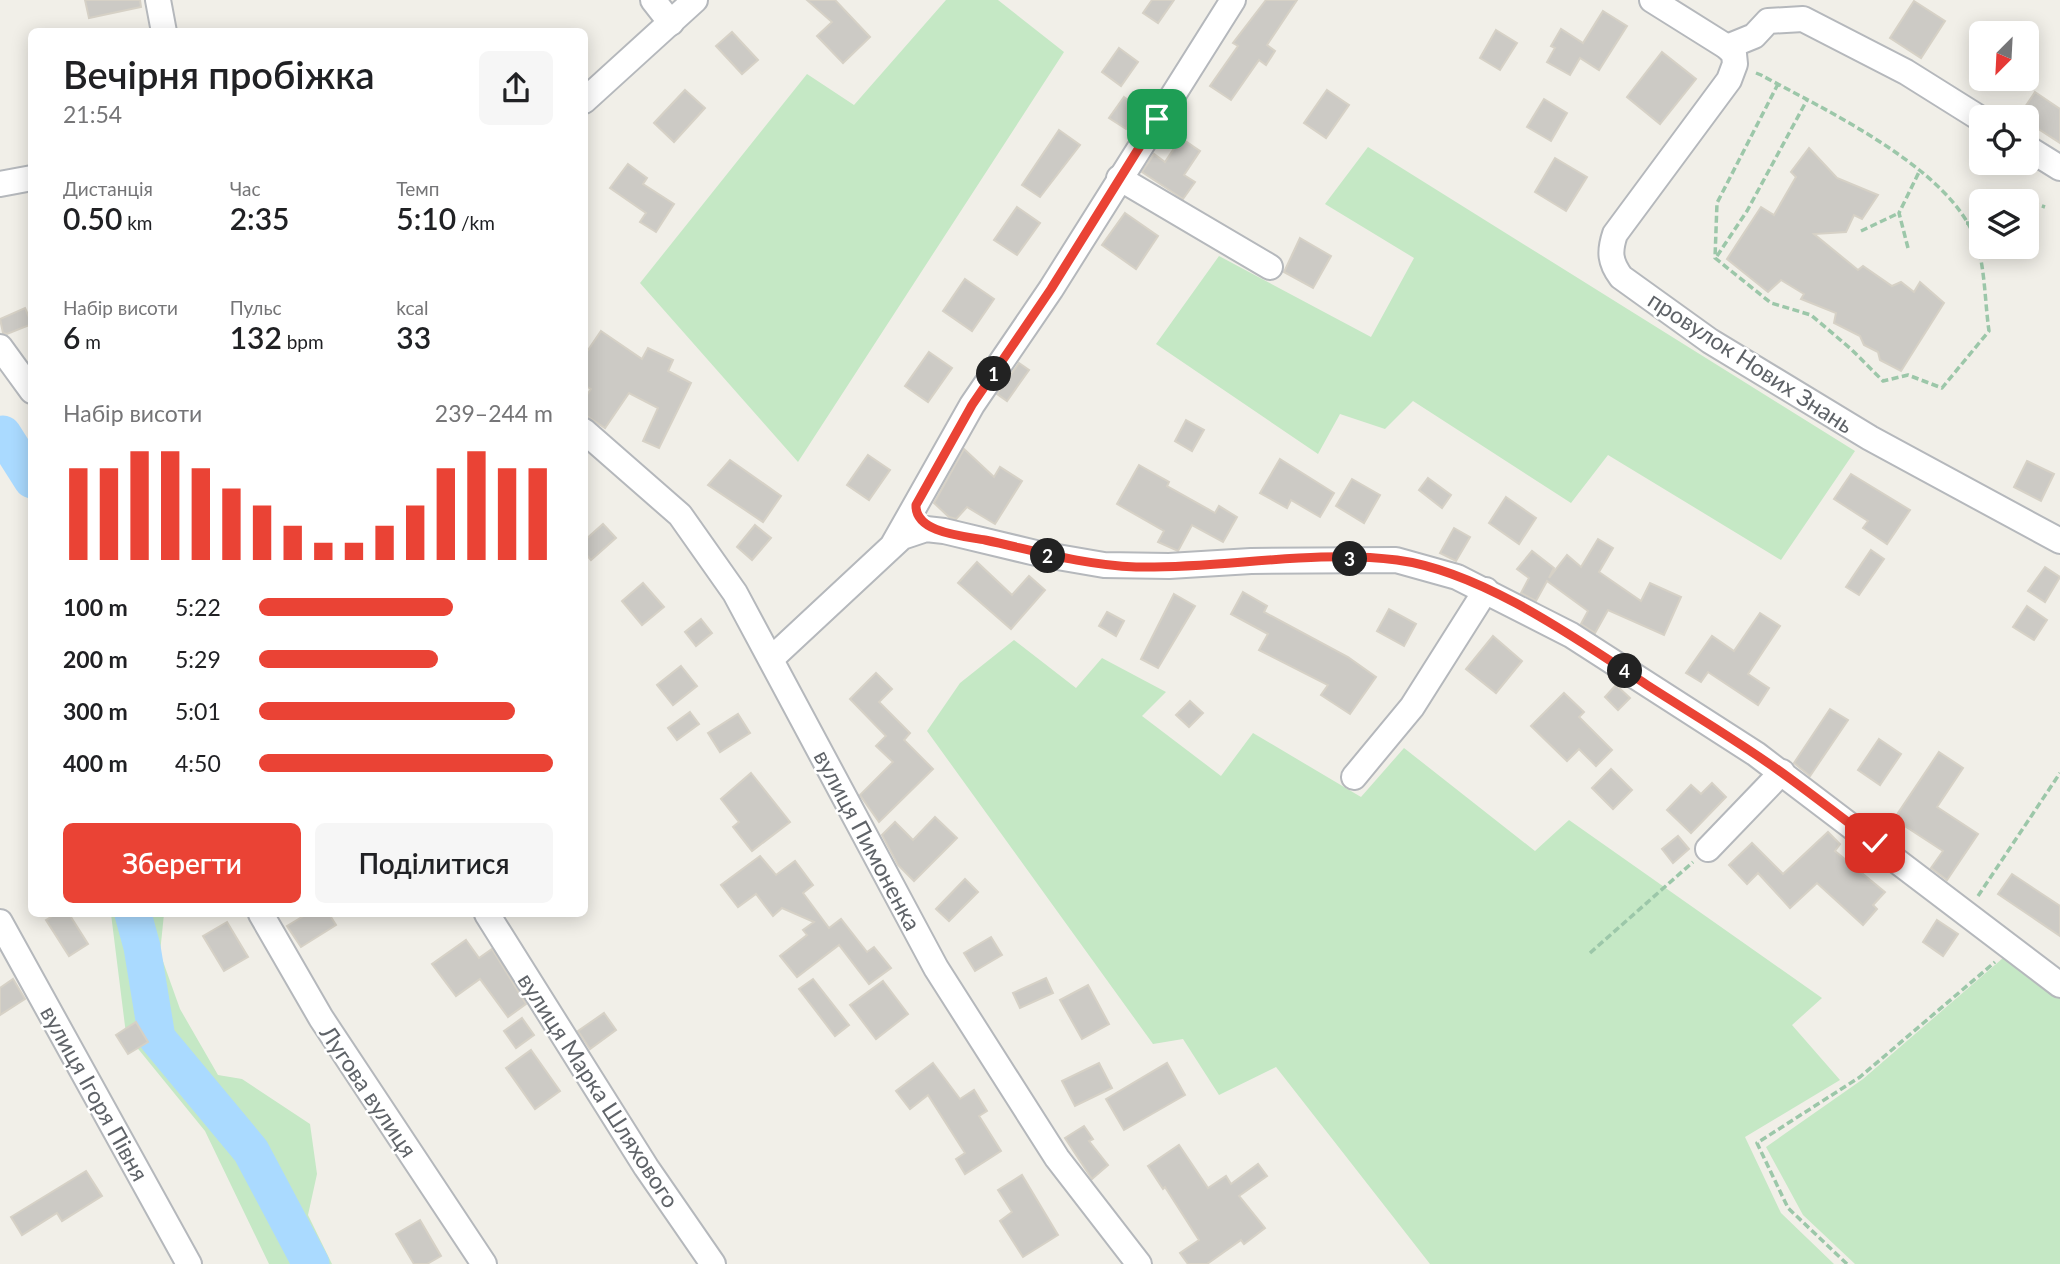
<!DOCTYPE html>
<html lang="uk">
<meta charset="utf-8">
<style>
body{margin:0;font-family:Lato,sans-serif;background:#f6f6f6;color:#202124;height:100vh;display:flex;flex-direction:column;font-size:26px;white-space:nowrap}
*{box-sizing:border-box;margin:0}
p{font-size:23px;color:#757577}
.icon{flex:none;width:38px;height:38px;fill:none;stroke:currentColor;stroke-width:2;stroke-linecap:round;stroke-linejoin:round}
.map{position:relative;flex:1;overflow:hidden}
.details{position:absolute;left:28px;top:28px;width:560px;height:889px;display:flex;flex-direction:column;background:#fff;border-radius:10px;box-shadow:0 4px 18px #0003}
.details>*{flex:none}
.needle{width:46px;rotate:204deg}
.tools{position:absolute;left:1969px;top:21px;display:grid;gap:14px}
.tools a{display:grid;place-items:center;width:70px;height:70px;border-radius:10px;background:#fff;box-shadow:0 4px 18px #0003;font-size:35px}
.pin{position:absolute;display:grid;place-items:center;width:60px;height:60px;color:#fff;margin:-30px;border-radius:14px;box-shadow:0 4px 10px #0006}
.km{position:absolute;width:35px;height:35px;margin:-18px;border-radius:50%;background:#222;color:#fff;font-size:19px;line-height:35px;text-align:center}
.round{display:grid;place-items:center;flex:none;width:74px;height:74px;border-radius:10px;background:#f6f6f6}
.summary{display:flex;align-items:center;justify-content:space-between;height:119px;padding:0 35px}
h1{font-size:38px;font-weight:600;line-height:52px}
.metrics{display:grid;grid-template-columns:repeat(3,1fr);gap:10px;height:119px;padding:7px 35px}
.metrics div{display:grid;align-content:center}
.metrics b{font-size:30px;font-weight:600}
.metrics small{font-size:19px;font-weight:400}
.metrics p{font-size:19px}
.chart{height:196px;padding:14px 35px}
.chart p{display:flex;justify-content:space-between}
.chart svg{width:100%;height:126px;margin-top:7px;stroke:#ea4335;stroke-width:6}
.primary-button{display:flex;gap:14px;margin-top:auto;padding:14px 35px}
.primary-button a{flex:1;height:80px;border-radius:10px;background:#ea4335;color:#fff;font-size:28px;font-weight:600;line-height:80px;text-align:center}
.primary-button a+a{background:#f6f6f6;color:#202124}
ul{padding:0 35px;list-style:none;font-size:23px}
li{display:grid;grid-template-columns:112px 84px 1fr;align-items:center;height:52px}
li i{height:18px;border-radius:9px;background:#ea4335}
.map>svg:first-child{display:block}
.green{fill:#c5e8c5}
.lines{fill:none;stroke-linecap:round;stroke-linejoin:round}
.river{stroke:#aadaff;stroke-width:37}
.building{fill:#cccac5;stroke:#d6d1c6;stroke-width:2}
.minor-casing{stroke:#b5b8bc;stroke-width:28}
.path{stroke:#9cc7a9;stroke-width:3.5;stroke-dasharray:7 3.5;stroke-linecap:butt}
.minor{stroke:#fff;stroke-width:24}
.route-casing{stroke:#fff;stroke-width:14}
.route{stroke:#ea4335;stroke-width:9}
.labels{text-anchor:middle;dominant-baseline:central;stroke-width:5;stroke-linejoin:round;paint-order:stroke}
.street-label{font-size:23px;fill:#5f6368;stroke:#fff}
</style>
<div class="map">
<svg width="2060" height="1264" viewBox="0 0 2060 1264">
<rect width="100%" height="100%" fill="#f1efe8"/>
<!-- green -->
<g class="green">
<path d="M946,0h52l66,52 -266,410 -158,-179 167,-209 47,31z"/>
<path d="M1368,147l487,304 -74,109 -173,-105 -37,48 -158,-102 -28,28 -45,-15 -22,40 -162,-110 63,-88 152,81 43,-79 -89,-54z"/>
<path d="M1014,640l62,48 26,-30 64,34 -24,24 79,60 32,-43 108,64 43,-49 131,103 34,-31 253,178 -30,27 48,55 -95,57 36,76 53,51h-404l-154,-197 -57,28 -36,-56 -30,5 -226,-313 33,-48z"/>
<path d="M111,914h53l-4,39 20,56 38,66 24,4 68,45 7,50 -9,41 24,49h-63l-64,-133 -79,-97z"/>
<path d="M2003,958l57,41v265h-205l-52,-49 -37,-68 97,-68z"/>
</g>
<g class="lines">
<!-- river -->
<g class="river">
<path d="M3,434l29,46"/>
<path d="M133,914l9,33 15,91 94,113 60,113"/>
</g>
</g>
<!-- building -->
<g class="building">
<path d="M85,0h55l1,7 -52,11z"/>
<path d="M807,0h28l35,37 -27,26 -26,-27 15,-14z"/>
<path d="M1152,0h22l-16,23 -15,-10z"/>
<path d="M1266,0h31l-30,45 8,6 -9,14 -7,-5 -28,40 -21,-14 28,-40 -5,-3z"/>
<path d="M1914,1l31,20 -24,37 -31,-20z"/>
<path d="M1603,11l24,15 -28,44 -19,-12 -10,17 -23,-13 8,-14 -4,-2 10,-17 22,14z"/>
<path d="M1496,30l21,13 -17,27 -20,-12z"/>
<path d="M732,32l26,28 -16,14 -26,-28z"/>
<path d="M1119,48l19,14 -17,24 -19,-14z"/>
<path d="M1662,52l34,27 -36,45 -33,-27z"/>
<path d="M685,90l20,18 -31,34 -20,-19z"/>
<path d="M1327,90l22,15 -23,33 -22,-15z"/>
<path d="M2035,92l25,17v34l-34,-22v-4l-7,-1z"/>
<path d="M1124,97l16,12 -14,20 -17,-11z"/>
<path d="M1544,99l23,14 -16,28 -24,-14z"/>
<path d="M1059,130l21,15 -40,52 -18,-12z"/>
<path d="M1181,138l19,13 -16,24 11,7 -12,17 -41,-27 12,-18 11,8z"/>
<path d="M1809,148l28,30 41,17 -16,24 -8,-4 -8,17 -32,2 44,36 5,-4 29,20 9,-4 13,10 6,-10 24,21 -43,68 -21,-11 -2,-8 -14,-7 -4,-9 -26,-13 2,-10 -35,-14 3,-5 -23,-14 -13,12 -41,-33 34,-52 13,8 22,-38 -5,-5z"/>
<path d="M1555,158l32,19 -21,34 -31,-19z"/>
<path d="M628,164l19,14 -4,6 31,20 -18,28 -16,-10 6,-9 -36,-25z"/>
<path d="M1017,207l23,16 -23,32 -23,-15z"/>
<path d="M1125,213l33,23 -22,33 -34,-24z"/>
<path d="M1300,238l31,18 -18,32 -29,-16z"/>
<path d="M965,279l29,20 -22,32 -29,-20z"/>
<path d="M25,308l7,16 -25,10 -4,-1 -3,-14z"/>
<path d="M601,331l41,28 6,-11 25,12 -5,11 23,12 -32,65 -16,-7 15,-33 -29,-15 -24,35 -21,-14v-15l7,-10 -7,-4v-29z"/>
<path d="M929,352l23,16 -24,34 -23,-16z"/>
<path d="M1019,363l10,7 -22,31 -10,-7z"/>
<path d="M1186,420l18,10 -12,21 -17,-10z"/>
<path d="M964,449l30,28 6,-10 22,14 -27,43 -28,-17 -11,12 -7,-2 -15,-14z"/>
<path d="M868,455l22,15 -21,30 -22,-15z"/>
<path d="M1280,459l54,34 -14,24 -29,-17 -4,8 -27,-15z"/>
<path d="M730,460l51,36 -18,26 -55,-37z"/>
<path d="M2027,461l27,13 -13,27 -27,-14z"/>
<path d="M1139,465l30,17 -2,4 48,27 4,-7 18,11 -14,25 -31,-17 -14,26 -20,-9 6,-11 -47,-27z"/>
<path d="M1851,474l59,36 -23,34 -24,-16 5,-7 -34,-22z"/>
<path d="M1428,478l23,17 -9,13 -23,-18z"/>
<path d="M1352,479l28,16 -16,28 -28,-17z"/>
<path d="M1506,497l30,21 -17,26 -30,-21z"/>
<path d="M603,524l13,14 -25,22 -7,-8v-11z"/>
<path d="M755,525l16,13 -19,22 -15,-13z"/>
<path d="M1454,528l16,9 -14,24 -16,-8z"/>
<path d="M1598,539l15,9 -14,24 42,29 9,-18 31,14 -17,38 -56,-25 -13,23 -14,-9 7,-13 -41,-30 -11,20 -15,-8 8,-15 -12,-9 15,-18 22,17 -5,10 18,-23 14,12z"/>
<path d="M1871,550l13,9 -25,36 -13,-8z"/>
<path d="M977,562l35,33 17,-19 16,14 -34,39 -53,-46z"/>
<path d="M2045,567l15,10 -15,25 -17,-11z"/>
<path d="M643,583l21,24 -22,18 -20,-24z"/>
<path d="M1243,592l24,14 -3,6 84,45 28,20 -26,37 -29,-19 7,-10 -69,-35 9,-16 -37,-20z"/>
<path d="M1174,594l21,12 -37,62 -17,-9z"/>
<path d="M2027,606l20,14 -13,20 -21,-13z"/>
<path d="M1389,609l27,15 -12,22 -27,-15z"/>
<path d="M1107,612l17,9 -8,15 -17,-10z"/>
<path d="M1760,613l20,13 -32,48 21,14 -11,17 -50,-33 -7,10 -15,-9 26,-37 22,15z"/>
<path d="M701,619l11,14 -16,13 -11,-14z"/>
<path d="M1493,636l29,25 -26,32 -30,-24z"/>
<path d="M681,666l16,20 -24,19 -16,-20z"/>
<path d="M876,673l16,16 -13,13 31,31 -6,7 29,29 -54,53 -19,-27 33,-33 -17,-16 10,-10 -36,-37z"/>
<path d="M1616,685l14,13 -12,12 -13,-13z"/>
<path d="M1564,693l20,19 -5,5 33,33 -16,16 -17,-17 -12,12 -36,-35z"/>
<path d="M1190,701l13,12 -14,14 -13,-12z"/>
<path d="M1830,709l18,11 -38,56 -16,-13z"/>
<path d="M690,712l9,12 -22,16 -9,-12z"/>
<path d="M738,714l12,19 -30,19 -12,-19z"/>
<path d="M1879,739l22,15 -21,31 -22,-15z"/>
<path d="M1939,752l24,16 -26,39 41,27 -31,46 -16,-12 12,-17 -49,-32z"/>
<path d="M1611,769l21,21 -19,19 -21,-21z"/>
<path d="M751,773l39,49 -38,29 -19,-24 6,-5 -18,-23z"/>
<path d="M1712,783l14,14 -35,36 -24,-23 24,-25 10,9z"/>
<path d="M935,817l22,21 -43,43 -16,-16 -16,-30 13,-13 18,18z"/>
<path d="M1828,832l12,12 -5,7 50,41 -12,13 4,4 -14,16 -46,-42 -27,25 -32,-35 -11,11 -18,-19 23,-22 31,31z"/>
<path d="M1678,836l11,13 -16,14 -11,-14z"/>
<path d="M760,856l16,19 19,-14 18,24 -10,8 26,35 12,-9 26,33 7,-5 17,21 -22,16 -30,-39 -42,32 -17,-21 27,-21 -4,-5 11,-8 -32,-14 -9,8 -17,-22 -18,13 -17,-22z"/>
<path d="M2012,874l48,32v30l-62,-42z"/>
<path d="M965,879l13,13 -29,29 -13,-12z"/>
<path d="M56,914h13l19,30 -19,12 -23,-36z"/>
<path d="M307,914h22l7,11 -35,22 -14,-21z"/>
<path d="M1937,920l21,14 -15,22 -20,-14z"/>
<path d="M227,922l21,35 -24,14 -21,-35z"/>
<path d="M991,937l11,18 -27,16 -11,-18z"/>
<path d="M466,940l13,18 13,-9 34,55 -18,13 -28,-38 -24,17 -24,-32z"/>
<path d="M1046,978l7,15 -33,15 -7,-15z"/>
<path d="M13,979l12,20 -25,16v-27z"/>
<path d="M813,979l36,46 -14,11 -36,-47z"/>
<path d="M883,981l25,33 -32,25 -26,-34z"/>
<path d="M1088,985l21,39 -27,15 -22,-39z"/>
<path d="M604,1013l12,17 -26,19 -12,-18z"/>
<path d="M522,1018l12,17 -18,13 -12,-17z"/>
<path d="M136,1022l12,20 -20,12 -12,-19z"/>
<path d="M531,1050l29,41 -25,18 -29,-41z"/>
<path d="M933,1063l27,36 14,-9 13,21 -8,5 22,35 -36,23 -9,-15 9,-6 -37,-58 -18,14 -14,-18z"/>
<path d="M1099,1063l13,25 -37,18 -13,-25z"/>
<path d="M1167,1063l18,32 -61,35 -18,-31z"/>
<path d="M1084,1126l9,13 -4,2 19,24 -16,14 -27,-41z"/>
<path d="M1179,1145l29,43 18,-12 5,8 27,-20 9,12 -28,20 26,32 -21,16 -3,-4 -34,24h-19l-8,-11 19,-13 -34,-53 -2,2 -15,-23z"/>
<path d="M86,1171l16,25 -40,25 -5,-8 -35,22 -11,-18z"/>
<path d="M1022,1175l36,60 -35,22 -23,-36 12,-9 -14,-22z"/>
<path d="M420,1220l21,36 -14,8h-13l-18,-30z"/>
</g>
<g class="lines">
<defs>
<g id="minor">
<path d="M158,0l6,32"/>
<path d="M653,0l18,23"/>
<path d="M1652,0l75,47 7,7 1,10 -6,16 -114,154c-6,18 -5,28 6,43l89,64 160,97 190,103"/>
<path d="M1727,47l27,-11 14,-15 35,-2 103,53 75,47"/>
<path d="M584,101l111,-101"/>
<path d="M2026,147l34,21"/>
<path d="M1119,178l151,89"/>
<path d="M0,184l32,-6"/>
<path d="M0,347l32,44"/>
<path d="M584,431l96,84 55,78 201,375 121,190 82,106"/>
<path d="M894,543l78,-138 79,-116 182,-289"/>
<path d="M771,659l131,-122 24,-8 18,2 96,23 64,11 65,1 82,-5 145,-1 61,17 114,58 185,119 304,231"/>
<path d="M1354,777l58,-70 74,-117"/>
<path d="M1708,849l74,-77"/>
<path d="M261,914l60,104 163,246"/>
<path d="M487,914l159,253 67,97"/>
<path d="M0,922l189,342"/>
</g>
</defs>
<!-- minor casing -->
<use href="#minor" class="minor-casing"/>
<!-- path -->
<g class="path">
<path d="M1756,73l5,2c64,35 191,94 215,166 9,25 9,63 13,90l-47,57 -34,-13 -25,6 -32,-32 -40,-34 -40,-12 -56,-45 2,-55 61,-119"/>
<path d="M2026,210l5,-8 14,5"/>
<path d="M1966,223h15"/>
<path d="M1861,231l38,-18"/>
<path d="M1908,248l-9,-35 21,-43"/>
<path d="M1717,256l30,-45 60,-111"/>
<path d="M1978,896l82,-123"/>
<path d="M1590,953l103,-91"/>
<path d="M1847,1264l-59,-56 -31,-65 103,-66 135,-115"/>
</g>
<!-- minor -->
<use href="#minor" class="minor"/>
</g>
<g class="lines">
<defs>
<path id="route" d="M1157,119l-106,170 -79,116 -56,100c-1,28 47,31 69,35 51,11 99,25 151,27 85,2 176,-18 261,-7 84,11 180,79 250,125 45,29 91,56 134,87 32,23 63,47 94,71"/>
</defs>
<!-- route casing -->
<use href="#route" class="route-casing"/>
<!-- route -->
<use href="#route" class="route"/>
</g>
<g class="labels">
<!-- street labels -->
<g class="street-label">
<text transform="translate(1751 362) rotate(33)">провулок Нових Знань</text>
<text transform="translate(868 840) rotate(62)">вулиця Пимоненка</text>
<text transform="translate(599 1090) rotate(57)">вулиця Марка Шляхового</text>
<text transform="translate(369 1091) rotate(56)">Лугова вулиця</text>
<text transform="translate(95 1093) rotate(61)">вулиця Ігоря Півня</text>
</g>
</g>
</svg>
<div class="tools">
<a><svg class="needle" viewBox="-14 -14 28 28"><path d="M0-13l5 13h-10z" fill="#e53935"/><path d="M0 13l5-13h-10z" fill="#757577"/></svg></a>
<a><svg class="icon" aria-label="locate" viewBox="0 0 24 24"><circle cx="12" cy="12" r="6"/><path d="M12 2v4M12 18v4M2 12h4M18 12h4"/></svg></a>
<a><svg class="icon" aria-label="layers" viewBox="0 0 24 24"><path d="M12 4l9 5-9 5-9-5zM3 14l9 5 9-5"/></svg></a>
</div>
<div class="pin" style="left:1157px;top:119px;background:#1e9e55"><svg class="icon" aria-label="arrive" viewBox="0 0 24 24"><path d="M6 21V4h12l-3 4 3 4H6"/></svg></div>
<div class="pin" style="left:1875px;top:843px;background:#d93025"><svg class="icon" aria-label="check" viewBox="0 0 24 24"><path d="M5 12l5 5 9-10"/></svg></div>
<b class="km" style="left:994px;top:374px">1</b>
<b class="km" style="left:1048px;top:556px">2</b>
<b class="km" style="left:1350px;top:559px">3</b>
<b class="km" style="left:1625px;top:671px">4</b>
<section class="details">
<div class="summary"><div><h1>Вечірня пробіжка</h1><p>21:54</p></div><a class="round"><svg class="icon" aria-label="share" viewBox="0 0 24 24"><path d="M12 15V3M7 8l5-5 5 5M5 13v7h14v-7"/></svg></a></div>
<div class="metrics">
<div><p>Дистанція</p><b>0.50<small> km</small></b></div>
<div><p>Час</p><b>2:35</b></div>
<div><p>Темп</p><b>5:10<small> /km</small></b></div>
</div>
<div class="metrics">
<div><p>Набір висоти</p><b>6<small> m</small></b></div>
<div><p>Пульс</p><b>132<small> bpm</small></b></div>
<div><p>kcal</p><b>33</b></div>
</div>
<div class="chart"><p><span>Набір висоти</span>239–244 m</p>
<svg viewBox="0 0 160 44" preserveAspectRatio="none"><path d="M5 44V12M15 44V12M25 44V6M35 44V6M45 44V12M55 44V19M65 44V25M75 44V32M85 44V38M95 44V38M105 44V32M115 44V25M125 44V12M135 44V6M145 44V12M155 44V12"/></svg>
</div>
<ul>
<li><b>100 m</b>5:22<i style="width:66%"></i></li>
<li><b>200 m</b>5:29<i style="width:61%"></i></li>
<li><b>300 m</b>5:01<i style="width:87%"></i></li>
<li><b>400 m</b>4:50<i style="width:100%"></i></li>
</ul>
<div class="primary-button"><a>Зберегти</a><a>Поділитися</a></div>
</section>
</div>
